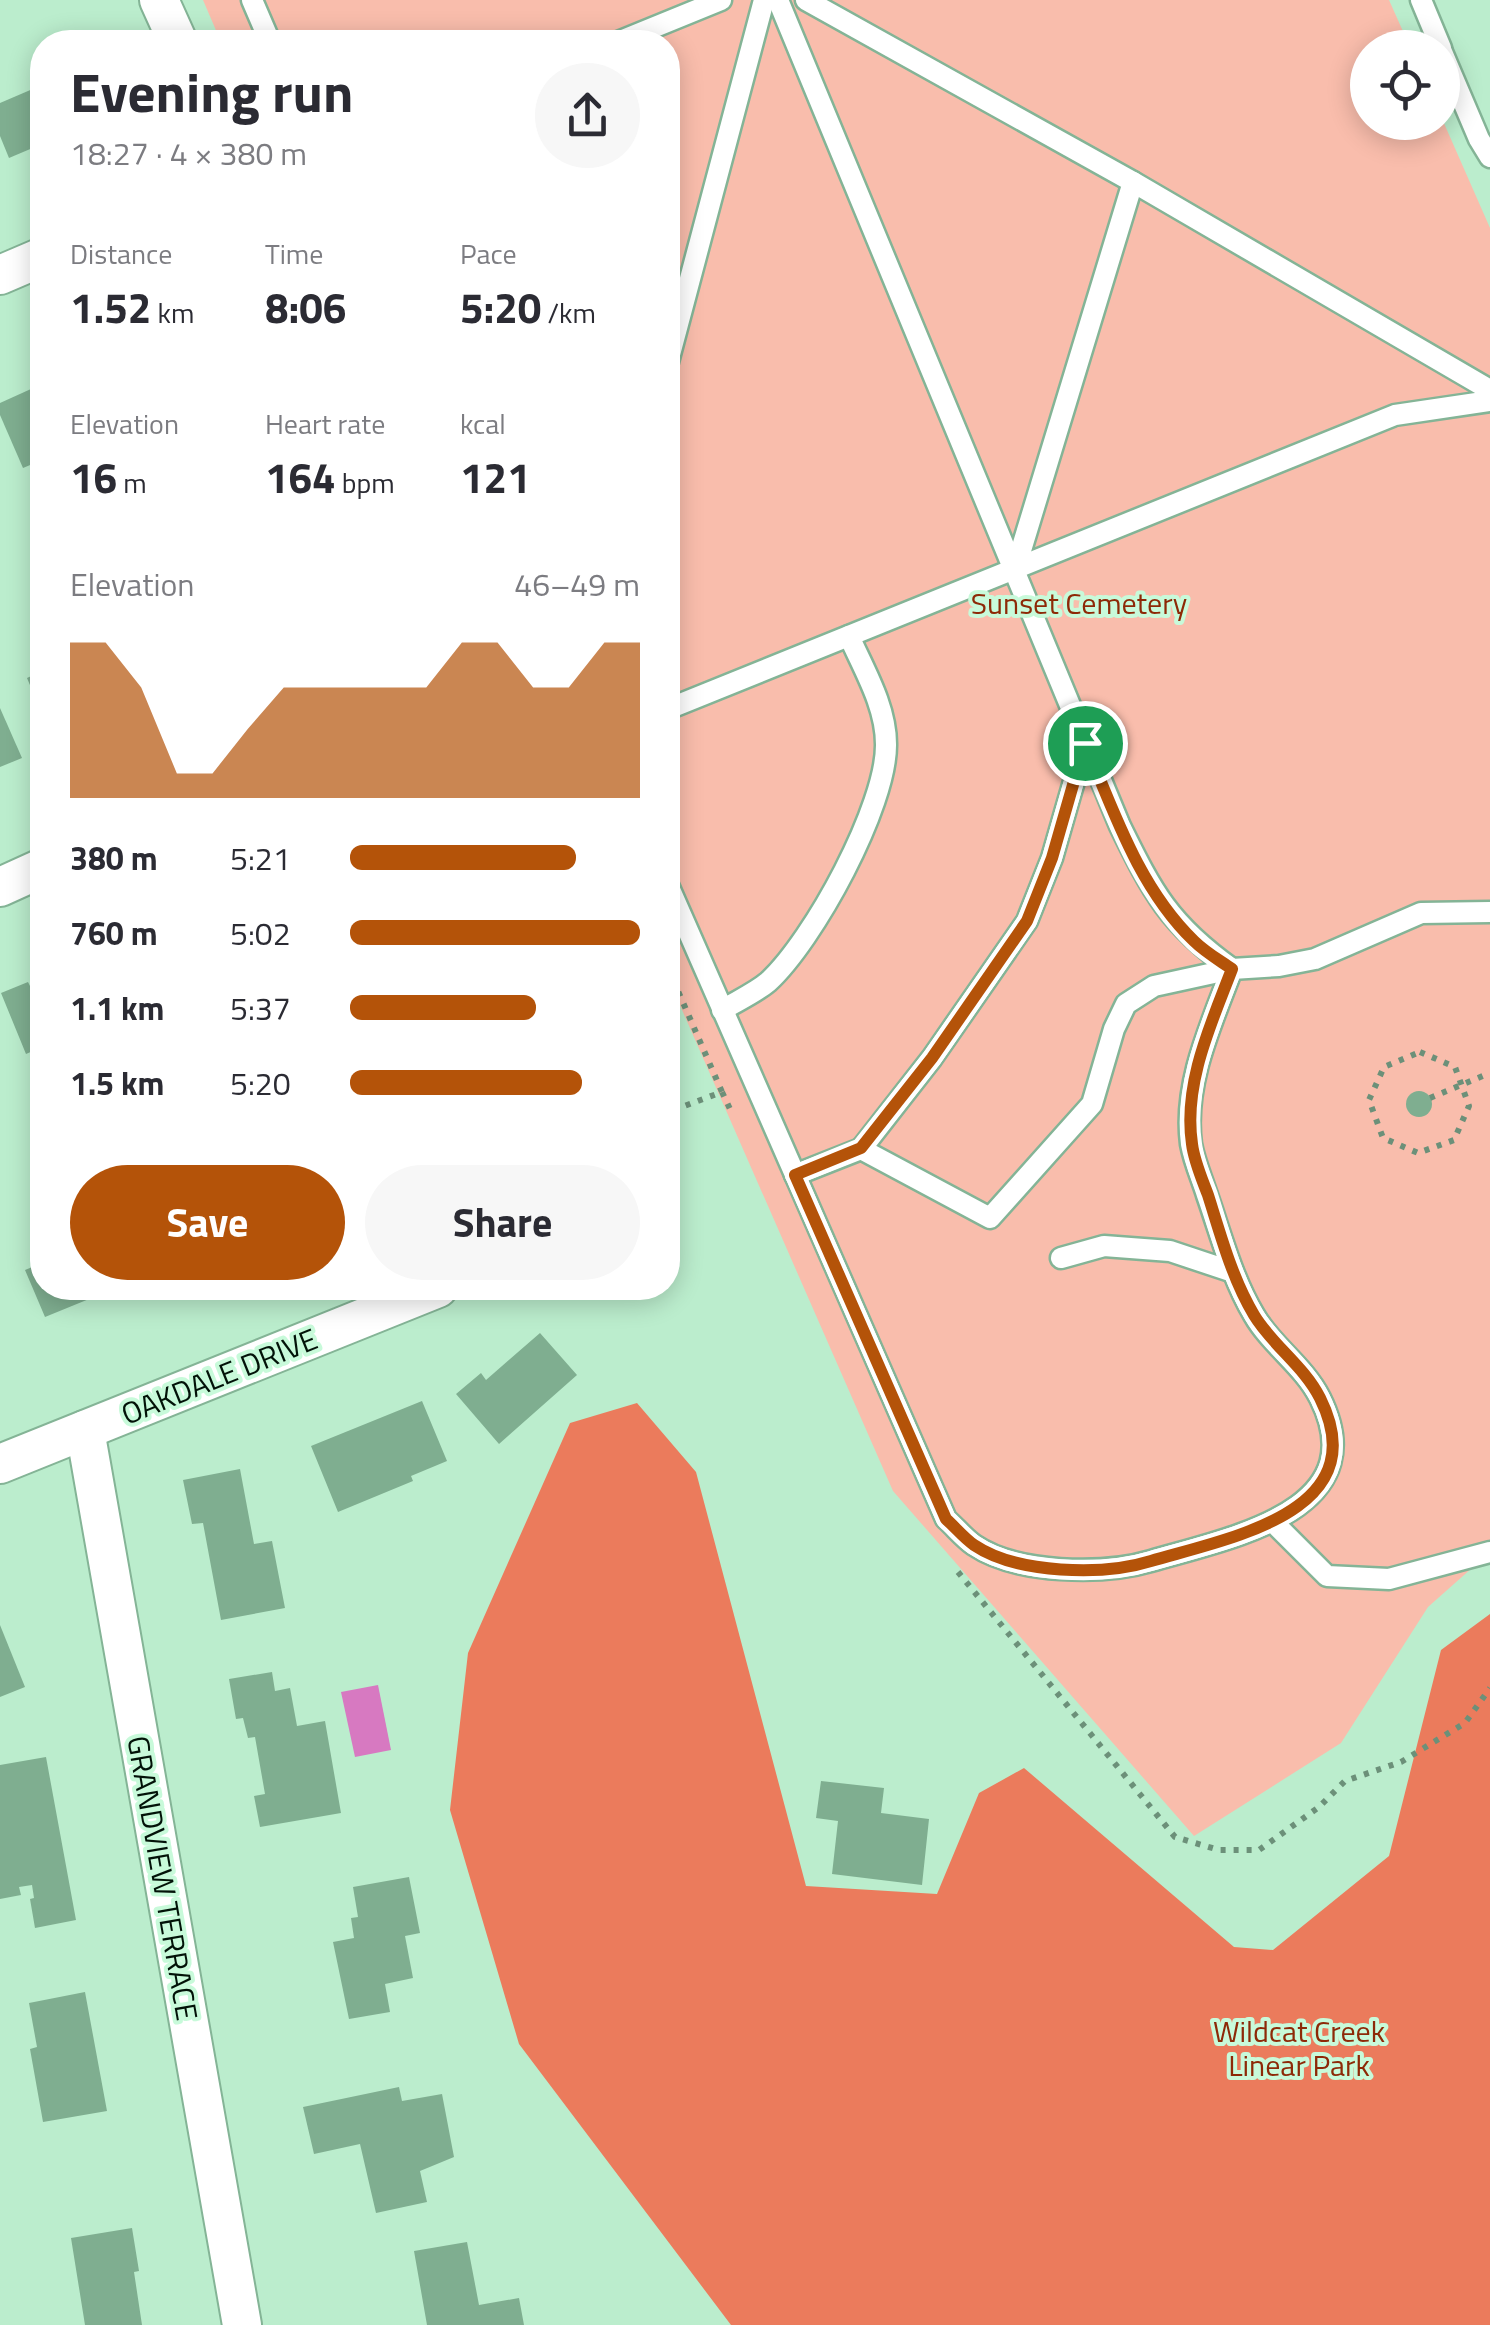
<!DOCTYPE html>
<meta charset="utf-8">
<style>
body{margin:0;font-family:"Titillium Web",sans-serif;background:#f7f7f7;color:#2b2b33;height:100vh;display:flex;flex-direction:column;font-size:38px;white-space:nowrap}
*{box-sizing:border-box;margin:0}
p{font-size:32px;color:#7c7c81}
.icon{flex:none;width:55px;height:55px;fill:none;stroke:currentColor;stroke-width:2;stroke-linecap:round;stroke-linejoin:round}
.map{position:relative;flex:1;overflow:hidden}
.drawer{position:absolute;left:30px;top:30px;width:650px;height:1270px;display:flex;flex-direction:column;background:#fff;border-radius:40px;box-shadow:0 5px 25px #0003}
.drawer>*{flex:none}
.fabs{position:absolute;left:1350px;top:30px;display:grid;gap:20px}
.fabs a{display:grid;place-items:center;width:110px;height:110px;border-radius:50%;background:#fff;box-shadow:0 5px 25px #0003;font-size:50px}
.pin{position:absolute;display:grid;place-items:center;width:85px;height:85px;color:#fff;margin:-42px;border:5px solid #fff;border-radius:50%;box-shadow:0 2px 10px #0007}
.round{display:grid;place-items:center;flex:none;width:105px;height:105px;border-radius:52px;background:#f7f7f7}
.summary{display:flex;align-items:center;justify-content:space-between;height:170px;padding:0 40px}
h1{font-size:55px;font-weight:700;line-height:75px}
.metrics{display:grid;grid-template-columns:repeat(3,1fr);gap:15px;height:170px;padding:10px 40px}
.metrics div{display:grid;align-content:center}
.metrics b{font-size:42px;font-weight:700}
.metrics small{font-size:28px;font-weight:400}
.metrics p{font-size:28px}
.chart{height:280px;padding:20px 40px}
.chart p{display:flex;justify-content:space-between}
.chart svg{width:100%;height:180px;margin-top:10px;fill:#b45309;opacity:.7}
.button{display:flex;gap:20px;margin-top:auto;padding:20px 40px}
.button a{flex:1;height:115px;border-radius:60px;background:#b45309;color:#fff;font-size:40px;font-weight:700;line-height:115px;text-align:center}
.button a+a{background:#f7f7f7;color:#2b2b33}
ul{padding:0 40px;list-style:none;font-size:32px}
li{display:grid;grid-template-columns:160px 120px 1fr;align-items:center;height:75px}
li i{height:25px;border-radius:12px;background:#b45309}
.map>svg:first-child{display:block}
.green{fill:#f9bdac}
.forest{fill:#eb7b5c}
.water{fill:#d779c1}
.building{fill:#7fae90}
.lines{fill:none;stroke-linecap:round;stroke-linejoin:round}
.service-casing{stroke:#84b496;stroke-width:25}
.minor-casing{stroke:#84b496;stroke-width:42}
.path{stroke:#6c9079;stroke-width:6;stroke-dasharray:5 8;stroke-linecap:butt}
.service{stroke:#fff;stroke-width:20}
.minor{stroke:#fff;stroke-width:38}
.route-casing{stroke:#fff;stroke-width:20}
.route{stroke:#b45309;stroke-width:12}
.labels{text-anchor:middle;dominant-baseline:central;stroke-width:8;stroke-linejoin:round;paint-order:stroke}
.park-label{font-size:30px;fill:#8d2907;stroke:#c8fada}
.street-label{font-size:30px;fill:#021208;stroke:#c8fada}
</style>
<div class="map">
<svg width="1490" height="2325" viewBox="0 0 1490 2325">
<rect width="100%" height="100%" fill="#bbedcd"/>
<!-- green -->
<path class="green" d="M203,0h1186l21,47 -42,1v74l75,-1 47,107v1324l-62,55 -87,136 -147,93 -301,-345 -225,-513v-936h-447z"/>
<!-- forest -->
<path class="forest" d="M637,1403l59,69 110,414 131,8 42,-101 45,-25 210,179 39,3 116,-94 52,-206 49,-36v711h-759l-212,-281 -69,-234 18,-157 102,-230z"/>
<!-- water -->
<path class="water" d="M378,1685l13,65 -36,7 -14,-65z"/>
<!-- building -->
<g class="building">
<path d="M42,85v59l-33,14 -9,-22v-33z"/>
<path d="M42,384v76l-19,8 -23,-53v-12z"/>
<path d="M42,671v43l-15,-36z"/>
<path d="M0,708l22,50 -22,9z"/>
<path d="M28,982l4,8 10,-4v61l-16,7 -25,-61z"/>
<circle cx="1419" cy="1104" r="13"/>
<path d="M42,1263v25h74l-71,29 -20,-47z"/>
<path d="M540,1333l37,42 -78,69 -43,-50 25,-21 5,7z"/>
<path d="M422,1401l25,60 -36,15 2,5 -75,31 -27,-66z"/>
<path d="M240,1469l14,75 18,-3 13,67 -64,12 -18,-97 -11,1 -9,-44z"/>
<path d="M0,1625l25,62 -25,10z"/>
<path d="M272,1672l3,19 15,-3 7,38 28,-5 16,92 -81,14 -6,-31 11,-2 -10,-57 -7,1 -5,-20 -7,1 -7,-40z"/>
<path d="M46,1757l30,163 -41,8 -5,-29 4,-1 -2,-13 -13,2 2,8 -21,4v-134z"/>
<path d="M821,1781l63,7 -3,25 48,6 -7,66 -90,-11 6,-53 -22,-3z"/>
<path d="M409,1877l11,56 -15,3 8,42 -28,6 5,28 -41,7 -16,-77 21,-4 -3,-20 7,-1 -5,-30z"/>
<path d="M85,1992l22,119 -64,11 -13,-73 7,-2 -8,-44z"/>
<path d="M399,2087l3,14 40,-7 12,63 -34,14 7,31 -51,11 -16,-69 -46,10 -11,-47z"/>
<path d="M132,2228l7,43 -5,1 8,53h-57l-14,-87z"/>
<path d="M467,2242l12,63 40,-7 5,27h-97l-13,-74z"/>
</g>
<g class="lines">
<defs>
<g id="service">
<path d="M252,0l18,42"/>
<path d="M778,0l342,826c33,67 49,98 112,143"/>
<path d="M806,0l327,182 -118,388"/>
<path d="M1421,0l20,48"/>
<path d="M618,42l103,-42"/>
<path d="M1442,52l37,87 11,18"/>
<path d="M1133,182l357,208"/>
<path d="M668,362l96,-362"/>
<path d="M668,709l727,-294 95,-14"/>
<path d="M668,885l278,634c9,8 18,19 28,26 43,29 129,30 177,16 77,-23 226,-49 169,-163 -16,-32 -49,-53 -66,-83 -22,-37 -33,-80 -47,-120 -5,-16 -13,-34 -16,-51 -8,-60 20,-119 41,-175"/>
<path d="M722,1010c15,-9 33,-17 46,-28 45,-41 119,-176 118,-238 0,-38 -22,-74 -37,-108"/>
<path d="M861,1149l71,-91 95,-137 25,-63 33,-115"/>
<path d="M795,1175l66,-26 129,69 102,-114 22,-75 12,-25 28,-18 78,-17 47,-3 36,-7 106,-46 69,-1"/>
<path d="M1061,1258l43,-12 66,5 63,21"/>
<path d="M1274,1523l53,53 62,3 101,-27"/>
</g>
<g id="minor">
<path d="M159,0l19,42"/>
<path d="M0,275l42,-18"/>
<path d="M0,887l42,-19"/>
<path d="M85,1430l157,895"/>
<path d="M0,1464l438,-176"/>
</g>
</defs>
<!-- service casing -->
<use href="#service" class="service-casing"/>
<!-- minor casing -->
<use href="#minor" class="minor-casing"/>
<!-- path -->
<g class="path">
<path d="M668,968l54,124 -54,20"/>
<path d="M1420,1052l35,15 14,39 -15,34 -36,13 -35,-15 -14,-38 15,-33z"/>
<path d="M722,1092l8,17"/>
<path d="M1430,1098l60,-25"/>
<path d="M958,1572l217,265 44,13h40l60,-43 26,-26 56,-19 64,-39 25,-35"/>
</g>
<!-- service -->
<use href="#service" class="service"/>
<!-- minor -->
<use href="#minor" class="minor"/>
</g>
<g class="lines">
<defs>
<path id="route" d="M1085,743c29,69 54,145 109,198 11,11 25,19 38,28 -21,55 -49,115 -40,175 2,17 10,35 16,51 13,41 24,83 46,120 18,30 50,51 66,83 57,114 -91,140 -169,163 -48,15 -134,13 -177,-16 -10,-7 -19,-18 -28,-26l-151,-344 66,-27 71,-90 95,-137 25,-63z"/>
</defs>
<!-- route casing -->
<use href="#route" class="route-casing"/>
<!-- route -->
<use href="#route" class="route"/>
</g>
<g class="labels">
<!-- park labels -->
<g class="park-label">
<text x="1079" y="603">Sunset Cemetery</text>
<text x="1299" y="2031">Wildcat Creek<tspan x="1299" dy="34">Linear Park</tspan></text>
</g>
<!-- street labels -->
<g class="street-label">
<text transform="translate(219 1376) rotate(-22)">OAKDALE DRIVE</text>
<text transform="translate(163 1878) rotate(80)">GRANDVIEW TERRACE</text>
</g>
</g>
</svg>
<div class="fabs">
<a><svg class="icon" aria-label="locate" viewBox="0 0 24 24"><circle cx="12" cy="12" r="6"/><path d="M12 2v4M12 18v4M2 12h4M18 12h4"/></svg></a>
</div>
<div class="pin" style="left:1085px;top:743px;background:#1e9e55"><svg class="icon" aria-label="arrive" viewBox="0 0 24 24"><path d="M6 21V4h12l-3 4 3 4H6"/></svg></div>
<section class="drawer">
<div class="summary"><div><h1>Evening run</h1><p>18:27 · 4 × 380 m</p></div><a class="round"><svg class="icon" aria-label="share" viewBox="0 0 24 24"><path d="M12 15V3M7 8l5-5 5 5M5 13v7h14v-7"/></svg></a></div>
<div class="metrics">
<div><p>Distance</p><b>1.52<small> km</small></b></div>
<div><p>Time</p><b>8:06</b></div>
<div><p>Pace</p><b>5:20<small> /km</small></b></div>
</div>
<div class="metrics">
<div><p>Elevation</p><b>16<small> m</small></b></div>
<div><p>Heart rate</p><b>164<small> bpm</small></b></div>
<div><p>kcal</p><b>121</b></div>
</div>
<div class="chart"><p><span>Elevation</span>46–49 m</p>
<svg viewBox="0 0 160 44" preserveAspectRatio="none"><path d="M0 44V6L10 6L20 17L30 38L40 38L50 27L60 17L70 17L80 17L90 17L100 17L110 6L120 6L130 17L140 17L150 6L160 6V44z"/></svg>
</div>
<ul>
<li><b>380 m</b>5:21<i style="width:78%"></i></li>
<li><b>760 m</b>5:02<i style="width:100%"></i></li>
<li><b>1.1 km</b>5:37<i style="width:64%"></i></li>
<li><b>1.5 km</b>5:20<i style="width:80%"></i></li>
</ul>
<div class="button"><a>Save</a><a>Share</a></div>
</section>
</div>
